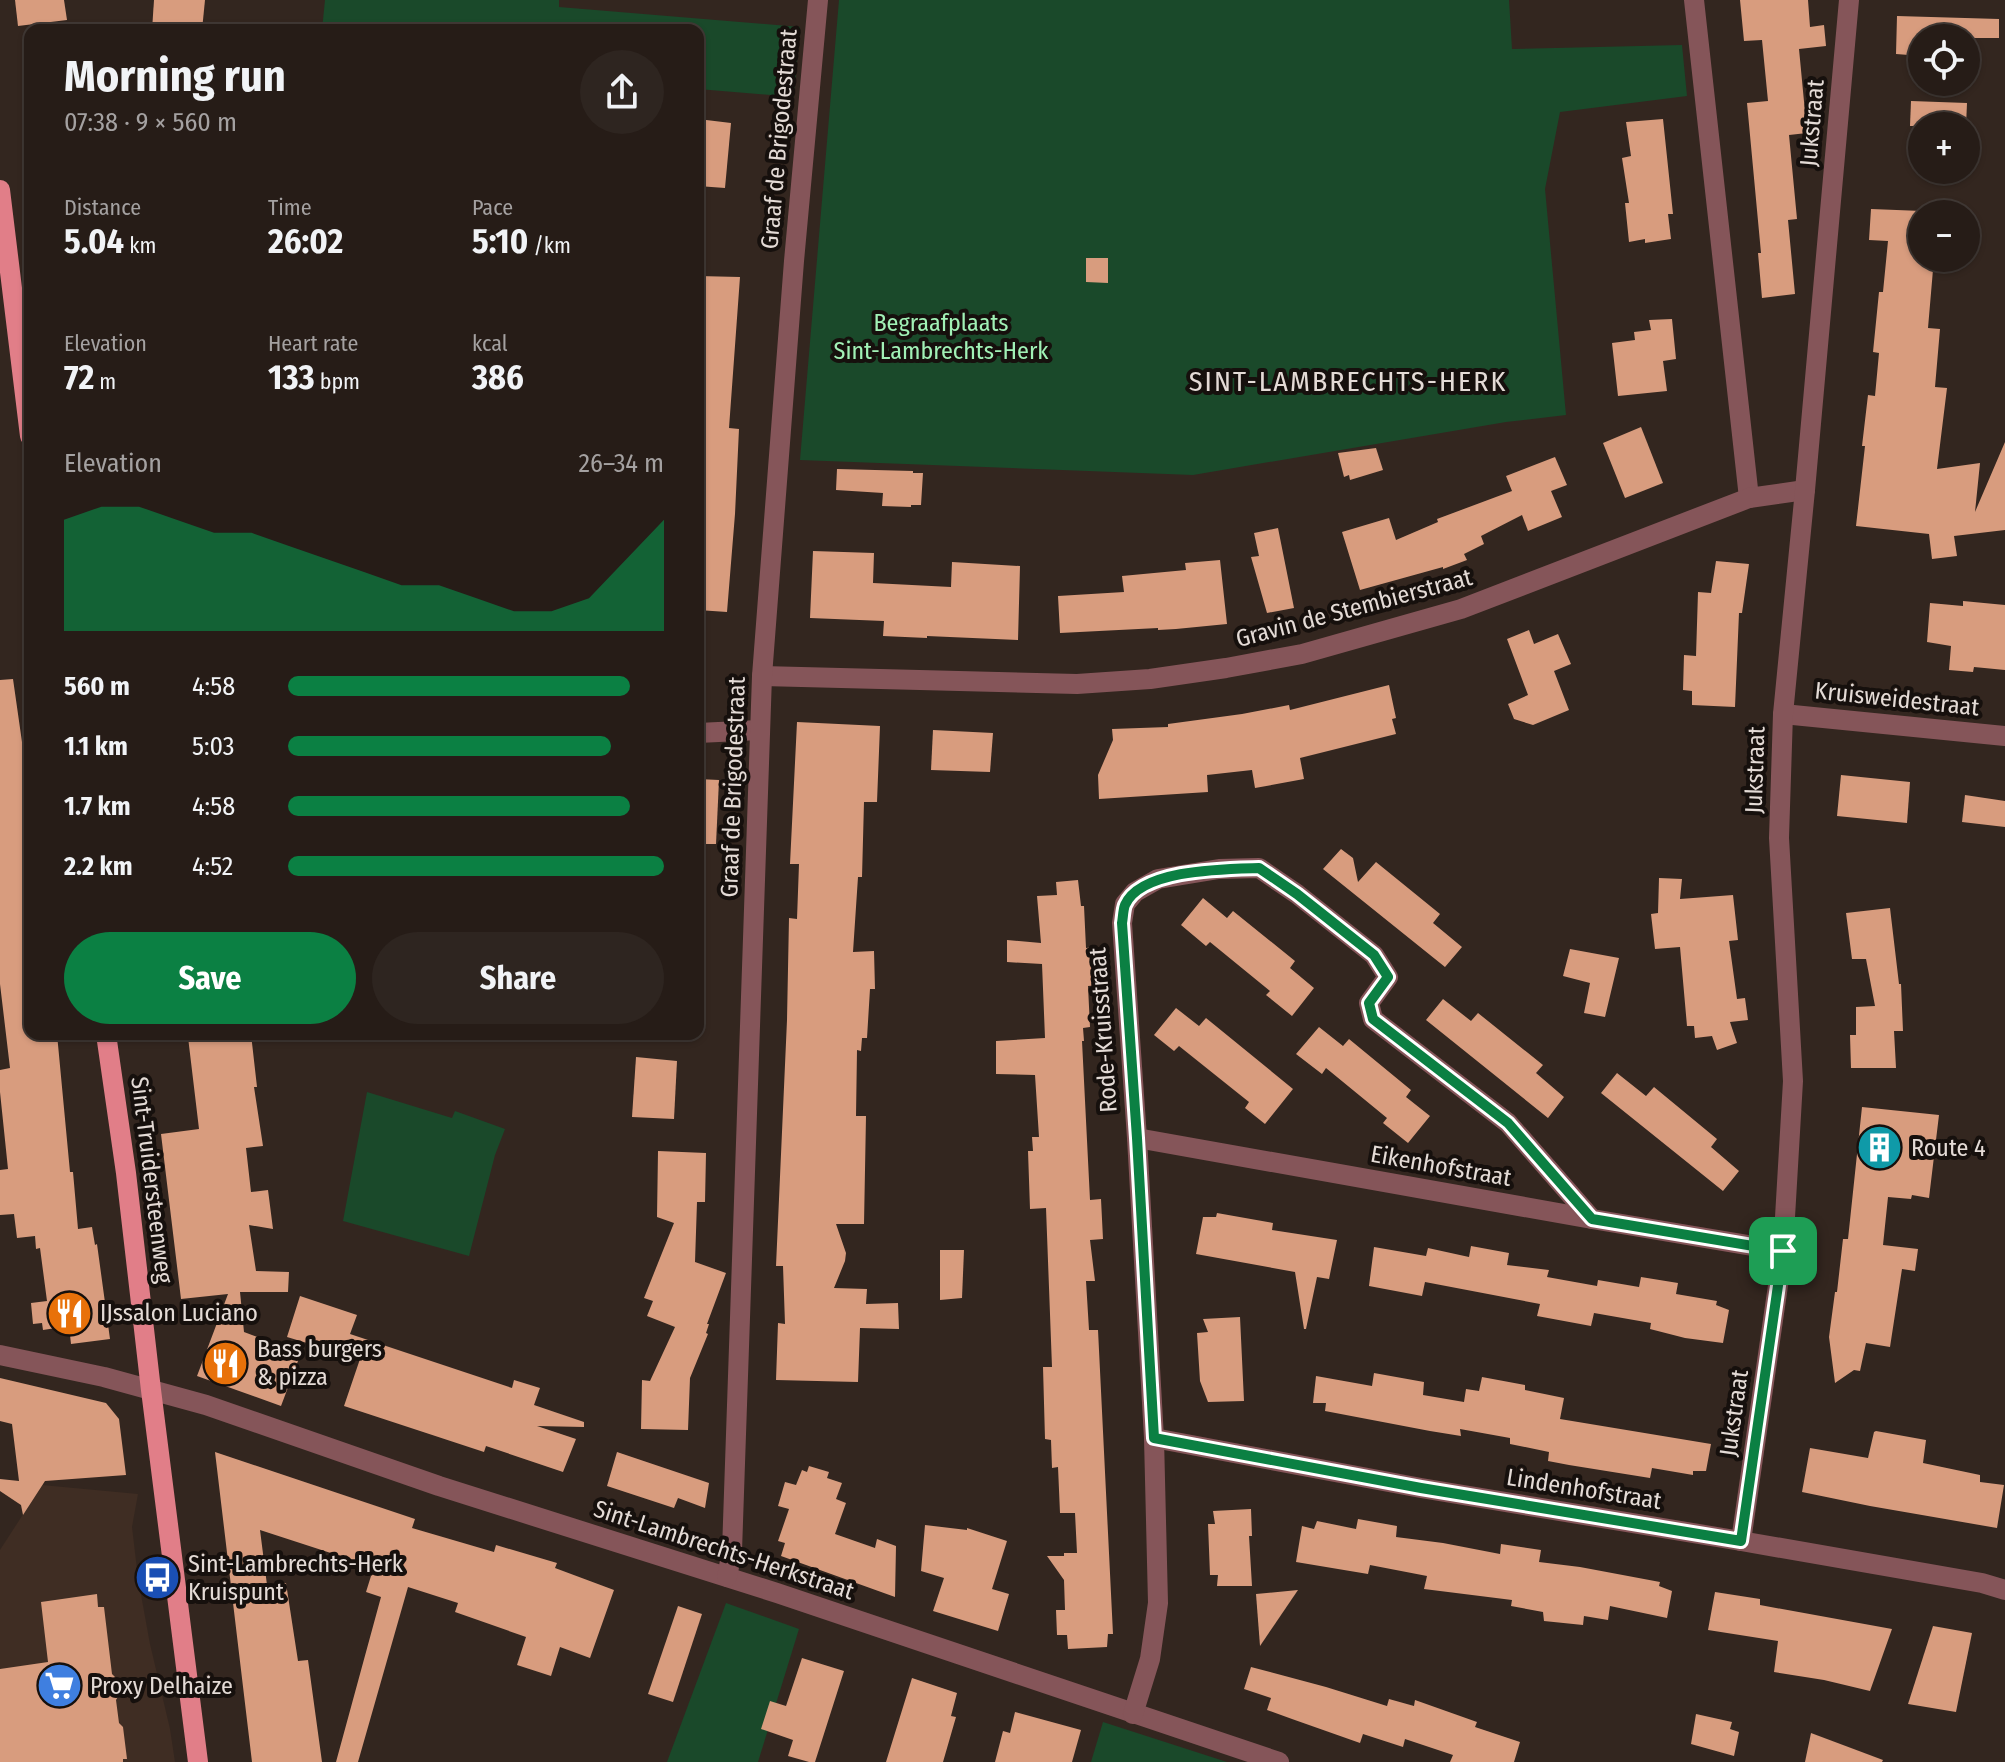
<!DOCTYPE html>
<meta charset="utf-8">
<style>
body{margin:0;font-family:"Fira Sans Condensed",sans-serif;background:#2e2520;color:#f1f3f6;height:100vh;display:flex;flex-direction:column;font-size:30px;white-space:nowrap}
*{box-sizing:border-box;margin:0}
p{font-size:26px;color:#a4a1a1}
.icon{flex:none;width:44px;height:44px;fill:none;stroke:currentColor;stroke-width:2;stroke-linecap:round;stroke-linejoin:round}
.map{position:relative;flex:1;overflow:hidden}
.sheet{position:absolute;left:24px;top:24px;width:680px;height:1016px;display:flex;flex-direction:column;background:#261c17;border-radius:16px;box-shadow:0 2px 6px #0004,0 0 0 2px #423a36}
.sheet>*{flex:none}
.buttons{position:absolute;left:1908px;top:24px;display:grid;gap:16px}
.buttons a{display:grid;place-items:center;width:72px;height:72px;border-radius:50%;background:#261c17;box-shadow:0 2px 6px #0004,0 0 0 2px #423a36;font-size:40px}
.pin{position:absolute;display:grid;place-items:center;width:68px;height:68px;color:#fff;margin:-34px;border-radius:16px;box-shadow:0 4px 12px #0006}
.round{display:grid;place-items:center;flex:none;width:84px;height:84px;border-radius:42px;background:#2e2520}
.overview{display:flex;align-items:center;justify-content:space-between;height:136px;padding:0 40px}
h1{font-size:44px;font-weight:700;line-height:60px}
.figures{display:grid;grid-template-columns:repeat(3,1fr);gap:12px;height:136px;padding:8px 40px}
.figures div{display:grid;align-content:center}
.figures b{font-size:34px;font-weight:700}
.figures small{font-size:22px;font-weight:400}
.figures p{font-size:22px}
.chart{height:224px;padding:16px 40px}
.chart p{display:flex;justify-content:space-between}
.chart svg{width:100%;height:144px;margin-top:8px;fill:#0b8043;opacity:.7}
.cta{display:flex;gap:16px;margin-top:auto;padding:16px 40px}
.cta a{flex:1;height:92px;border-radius:48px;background:#0b8043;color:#fff;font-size:32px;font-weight:700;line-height:92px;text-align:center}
.cta a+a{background:#2e2520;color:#f1f3f6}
ul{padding:0 40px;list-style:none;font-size:26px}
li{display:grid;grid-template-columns:128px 96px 1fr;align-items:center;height:60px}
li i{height:20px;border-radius:10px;background:#0b8043}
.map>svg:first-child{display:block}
.built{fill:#3f2d23}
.green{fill:#1a492a}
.building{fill:#d89c7e}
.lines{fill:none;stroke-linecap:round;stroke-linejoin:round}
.minor{stroke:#855559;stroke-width:20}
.major{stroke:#e17e88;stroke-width:20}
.route-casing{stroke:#fff;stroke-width:16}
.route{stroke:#0b8043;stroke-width:10}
.labels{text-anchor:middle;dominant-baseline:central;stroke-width:8;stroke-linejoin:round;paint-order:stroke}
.street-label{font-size:24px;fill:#e4dbd6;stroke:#16100d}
.park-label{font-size:24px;fill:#a1f1b6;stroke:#16100d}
.poi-label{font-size:24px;fill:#e4dbd6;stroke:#16100d;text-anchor:start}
.quarter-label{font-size:28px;letter-spacing:2px;fill:#e4dbd6;stroke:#16100d}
</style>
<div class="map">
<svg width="2005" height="1762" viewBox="0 0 2005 1762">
<rect width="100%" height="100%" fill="#33261f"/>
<!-- built -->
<path class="built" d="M42,1485l96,9 -6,33 6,51 12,66 20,85 5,33h-175v-212z"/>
<!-- green -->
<g class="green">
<path d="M325,0h234v7l241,20 -6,70 -96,-8v-59h-376z"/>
<path d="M839,0h670l3,49 170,-4 5,51 -127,16 -15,77 21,226 -60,7 -313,53 -393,-15z"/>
<path d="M367,1092l85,26 3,-7 50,18 -10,26 -26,101 -126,-35z"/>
<path d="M726,1603l73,26 -41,133h-91z"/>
<path d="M1103,1722l124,40h-136z"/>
</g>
<!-- building -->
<g class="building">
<path d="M15,0h49l3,20 -49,6z"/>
<path d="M154,0h51l-3,30h-50z"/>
<path d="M1740,0h68l2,27 14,-2 2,21 -27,3 8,84 -18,2 8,84 -9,1 7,74 -33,4 -4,-45h3l-14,-150 21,-2 -6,-61 -18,1z"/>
<path d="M1897,16l102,3v19h-77v18l-26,-2z"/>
<path d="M1911,101l56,2 -1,23h-56z"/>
<path d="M698,119l33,4 -6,65 -27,-2z"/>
<path d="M1663,119l10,95h-5l3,25 -26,4v-4l-16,3 -4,-39h4l-7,-45 9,-2 -5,-34z"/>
<path d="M1871,209l51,2v47h12l-6,70 12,1 -5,58 12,1 -10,81 43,-6 -5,49 30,-70v88l-51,6 3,20 -25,3 -3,-25 -73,-8 9,-80h-3l6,-51 7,1 4,-43 -6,-1 6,-60h4l5,-51 -19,-1z"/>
<path d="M1086,258h22v25l-22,-1z"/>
<path d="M698,276l42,1 -11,151 10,1 -4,85 -8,98 -29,-2v-171h2l3,-46h-5z"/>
<path d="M1672,319l4,40 -13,2 4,30 -49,5 -6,-53 23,-3 -1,-8 17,-2 -2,-10z"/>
<path d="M1641,427l22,56 -38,15 -22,-55z"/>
<path d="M1376,448l7,22 -33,10 -1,-5 -5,2 -6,-24z"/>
<path d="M1555,457l12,28 -16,6 11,26 -34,14 -6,-16 -41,21 3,8 -20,10 3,6 -24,9v-2l-83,23 -18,-58 47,-14 7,22 42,-18 -1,-3 75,-28 -6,-15z"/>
<path d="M837,469l76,2v2h10l-2,32h-10v2l-29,-1 1,-13 -47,-3z"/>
<path d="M1278,528l16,80 -27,5 -16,-56 8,-1 -5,-23z"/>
<path d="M813,551l61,2 -1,30 78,4 1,-25 68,4 -2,74 -91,-4v2l-44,-2 1,-15 -74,-3z"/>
<path d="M1220,560l7,64 -51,5 -18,1v-2l-98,5 -2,-37 66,-4 -2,-16 64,-6 -1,-7z"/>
<path d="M1716,561l33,3 -7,49h-3l-4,94 -43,-2v-14l-9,-1 1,-35 12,1 2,-64 13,1z"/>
<path d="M1963,601l42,4v65l-31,-3 -1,5 -24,-2 2,-24 -24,-4 3,-39 33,3z"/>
<path d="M1529,630l5,14 24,-10 13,30 -17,7 15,39 -36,15 -19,-6 -6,-15 20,-9 -21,-56z"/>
<path d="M13,679l9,63 8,-1v293h27l13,138h3l5,57 14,-2 3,18 2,-1 13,95 -39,5 -2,-18 -26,4 -1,-7 -9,1 -2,-21 16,-2 -7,-53 -4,1 -1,-13 -18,2 -3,-24 -14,1v-45l8,-1 -8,-77v-22l10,-2 -10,-84v-304z"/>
<path d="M1389,685l7,33 -4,1 4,15 -96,24 4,21 -49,9 -3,-18 -45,5 1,17 -109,7 -1,-24 15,-35 -1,-11 56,-2v-3l74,-10 47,-9 1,5z"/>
<path d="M797,722l83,4 -3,76h-13l-2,75h-4l-5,75 21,-1 1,38h-5l-3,49h-5l-1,13 -4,-1 -1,66h10l-2,108h-28l10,29 -1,8 -11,27 33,1 -1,15 32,-1 1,26 -39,-1 -2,54 -82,-2 2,-57 7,1 -2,-58h-7l11,-246 2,-102 8,1 2,-55h-9z"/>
<path d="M933,730l60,3 -3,39 -59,-2z"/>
<path d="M1841,775l69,7 -3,41 -70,-7z"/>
<path d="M698,779l21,1 -3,64h-18z"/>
<path d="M1965,795l40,6v26l-43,-5z"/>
<path d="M1341,849l12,9 5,24 18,-20 64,52 -7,9 29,24 -17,20 -122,-98z"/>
<path d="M1659,878l23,1 -2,20 53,-4 5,45 -9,1 8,58 8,-1 3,22 -18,2 7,21 -20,7 -5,-14 -17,2 -1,-12h-7l-7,-79 -25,2 -4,-35 7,-1z"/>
<path d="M1078,880l3,26h3l2,42 10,-1 3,38 -11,1 2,41 -7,1 1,13h-2l8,159 11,-1 2,40 -13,1 5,41h-9l3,49h9l15,304h-5l-1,13 -39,2 -1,-14h-10l-1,-25h9l-1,-30 -17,-24h17v-3h13l-2,-40h-15l-2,-46 -6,1 -1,-28 -6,-1 -2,-72h9l-6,-159 -16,1 -2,-58h5l-1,-14h7l-4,-62 -39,-1v-33l49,-3 -3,-74 -35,-2v-22l34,3 -4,-47 20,-1 -1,-13z"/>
<path d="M1203,898l24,20 6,-7 62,50 -5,7 24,20 -22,28 -26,-21 4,-4 -60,-49 -4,4 -25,-21z"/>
<path d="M1890,908l9,76h2l2,47h-9l2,37h-45l-1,-33h6v-28l19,-1 -9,-47h-14l-6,-46z"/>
<path d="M1570,949l49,9 -14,59 -21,-4 6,-30 -27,-7z"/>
<path d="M1443,999l28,22 7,-8 65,52 -7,8 28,24 -16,21 -122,-98z"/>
<path d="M1176,1008l23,18 7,-8 87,71 -28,35 -20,-16 4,-6 -70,-56 -5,5 -20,-16z"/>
<path d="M1319,1027l24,19 6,-7 62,51 -5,7 24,19 -22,27 -25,-20 4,-5 -61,-50 -4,6 -26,-20z"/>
<path d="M213,1034h38l6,53h-3l9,59 -17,2 5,44 17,-2 5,39 -24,-4 7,46 33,1 -1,20h-48l4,40 57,21 -20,53 -84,-30 31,-82 -47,5 -20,-165 38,-5 -11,-92z"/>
<path d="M636,1057l41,4 -3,58 -42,-2z"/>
<path d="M1617,1073l29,23 8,-9 63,52 -6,8 28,24 -16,20 -122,-98z"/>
<path d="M1862,1107l77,8 -10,83 -17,-3 -1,4 -23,-2 -5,48 35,4 -3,22 -13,-2 -12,78 -24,-4 -6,28 -6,-1 -19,13 -6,-46 6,-45h2l6,-53h5z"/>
<path d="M658,1151l48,2 -1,49h-8l-2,60 31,11 -19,51h2l-3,9 2,1 -18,44 -2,52 -47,-1 1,-49 8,1 25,-54 -28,-11 6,-15 -9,-3 30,-75 -17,-6z"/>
<path d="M1217,1213l56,10 -1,7 65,10 -8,39 -12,-2 -11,52h-2l-9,-57 -99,-18 7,-37h13z"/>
<path d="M1471,1246l38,7 -2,12 42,5 -2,7 50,9 1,-6 41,7 2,-10 37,6 -2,11 41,7 -1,4 13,5 -6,33 -38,-5 -35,-9 1,-6 -57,-10 -3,13 -54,-10 3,-12 -115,-22 -3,14 -53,-10 5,-39 52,9 2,-8 41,9z"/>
<path d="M940,1250h24l-2,48 -22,2z"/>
<path d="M300,1296l57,19 -7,19 162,54 2,-8 26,8 -6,17 50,17v5l-47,-1 39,13 -13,33 -77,-26 -2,6 -140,-46 16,-47 -73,-22z"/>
<path d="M1240,1317l4,84 -36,1 -8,-21 -3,-48 11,-1 -5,-13z"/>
<path d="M1374,1373l50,9 -1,13 41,7 2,-13 13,2 3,-14 43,8v5l39,8 -4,21 151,25 -5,27h-13v4l-41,-7 -2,10 -81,-13 -21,-4 1,-9 -39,-8v-6l-50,-9 1,7 -31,-5 -105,-20 1,-8h-13l3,-27 56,10z"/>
<path d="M0,1378l106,25 13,16 7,56 -81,6 -22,34 -2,-10 -21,-14v-12l19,2 -7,-57 -12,-3z"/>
<path d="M1876,1431l50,9 -3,23 57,12v7l24,3 -7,43 -127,-22 -68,-14 8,-44 58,10 6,-26z"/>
<path d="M215,1452l200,67 -3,9 82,24 2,-7 61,18 -2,5 59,22 -24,68 -30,-11 -9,29 -34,-11 9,-28 -71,-25 3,-9 -50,-16 -50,175h-22l45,-165 -15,-5 5,-16 -11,-3 23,-3 -123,-40 7,55 19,-2 12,78 10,-1 14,102h-70z"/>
<path d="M617,1452l92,31 -4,25 -27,-10 -4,10 -67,-22z"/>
<path d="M809,1466l20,6 -2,6 15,5 -6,16 10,4 -11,31 40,14 2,-9 19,7 -1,51 -114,-41 4,-13 -7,-2 11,-32 -11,-3 7,-24 11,3 6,-15 5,2z"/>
<path d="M1251,1509l1,27h-3l3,50h-35l1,-11h-8l-2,-51h7l-2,-13z"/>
<path d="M1358,1519l39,7 -1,11 47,6 57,11 1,-10 40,6 -2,12 41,5 80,15 -1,4 13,5 -5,27 -57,-12 -2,14 -24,-4 -1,9 -39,-4 -1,-9 -32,-6 1,-6 -88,-11 3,-13 -57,-11 -2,9 -72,-12 6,-36 12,3 3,-8 39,8z"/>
<path d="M925,1525l42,5v-2l40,13 -15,48 17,5 -11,37 -65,-20 11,-33 -23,-7z"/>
<path d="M1298,1590l-38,56 -4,-52z"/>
<path d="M1715,1592l45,7v6l132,24 -22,62 -46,-11 -50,-8 4,-31 -70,-11z"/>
<path d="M97,1594l1,13h6l8,67 4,4 3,17 -3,5 3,23 4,4 4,32h-4v3h-123v-93l48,-7 -7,-60z"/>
<path d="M678,1606l24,8 -29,88 -25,-8z"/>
<path d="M1933,1626l39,7 -16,79 -48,-8z"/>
<path d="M802,1658l42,13 -29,91h-6l-21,-6 5,-16 -32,-11 9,-28 16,5z"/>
<path d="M1251,1667l75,20 61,19 2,-7 25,7 1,-6 62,22 -2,5 45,15 -6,20h-64l3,-7 -48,-16 -2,8 -40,-13 -3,9 -68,-24 -25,-9 4,-12 -27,-9z"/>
<path d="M912,1678l45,15 -6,23 5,1 -13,45h-57z"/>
<path d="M1015,1712l66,18 -9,32h-77l8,-31 7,2z"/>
<path d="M1696,1714l36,8 -2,7 9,3 -5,24 -43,-12z"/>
<path d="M1811,1733l72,27 -1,2h-77z"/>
</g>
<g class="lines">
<!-- minor -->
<g class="minor">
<path d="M1694,0l55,498"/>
<path d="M762,676l315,8 73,-5 76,-11 76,-14 159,-45 288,-111 56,-8"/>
<path d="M1783,714l222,22"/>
<path d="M698,733l62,-3"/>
<path d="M1137,1138l455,81 191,32"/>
<path d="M0,1355l104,22 102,28 233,81 338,107 502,169"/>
<path d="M1154,1438l267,50 320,53 241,42 23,7"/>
<path d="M1741,1541l42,-290 10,-170 -14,-243 4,-124 22,-224 44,-490"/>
<path d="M727,1577l5,-26 30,-875 32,-415 24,-261"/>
<path d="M1133,1714l17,-55 8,-56 -4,-165 -17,-300 -15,-215 3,-19 10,-12 23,-13 61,-10 40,-1 38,26 77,61 14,22 -19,26 4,16 135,104 84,96"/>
</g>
<!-- major -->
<g class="major">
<path d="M0,190l30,246"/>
<path d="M106,1034l20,139 25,217 47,372"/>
</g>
</g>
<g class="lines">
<defs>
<path id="route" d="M1259,868l38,26 77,61 14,22 -19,26 4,16 135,104 84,96 191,32 -42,290 -320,-53 -267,-50 -17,-300 -15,-215c1,-5 1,-13 3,-18 16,-36 100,-36 134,-37z"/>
</defs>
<!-- route casing -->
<use href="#route" class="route-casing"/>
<!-- route -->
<use href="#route" class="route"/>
</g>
<!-- icons -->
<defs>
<symbol id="building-disc" viewBox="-11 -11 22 22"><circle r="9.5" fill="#0f9aa8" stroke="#16100d"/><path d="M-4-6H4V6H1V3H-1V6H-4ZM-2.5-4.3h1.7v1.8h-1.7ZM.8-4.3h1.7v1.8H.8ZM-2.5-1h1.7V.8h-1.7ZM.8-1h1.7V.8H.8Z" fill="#fff"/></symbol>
<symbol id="restaurant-disc" viewBox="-11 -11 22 22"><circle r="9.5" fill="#e8710a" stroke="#16100d"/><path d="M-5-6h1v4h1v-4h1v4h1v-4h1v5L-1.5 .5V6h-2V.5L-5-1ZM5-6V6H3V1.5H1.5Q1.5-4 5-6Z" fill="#fff"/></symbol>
<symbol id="bus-disc" viewBox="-11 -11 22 22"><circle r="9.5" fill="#1a4fb4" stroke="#16100d"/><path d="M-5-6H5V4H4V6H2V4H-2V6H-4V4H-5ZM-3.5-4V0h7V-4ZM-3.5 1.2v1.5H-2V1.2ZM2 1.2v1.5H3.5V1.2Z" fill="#fff"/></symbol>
<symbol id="supermarket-disc" viewBox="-11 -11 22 22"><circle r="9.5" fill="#3f7fe0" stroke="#16100d"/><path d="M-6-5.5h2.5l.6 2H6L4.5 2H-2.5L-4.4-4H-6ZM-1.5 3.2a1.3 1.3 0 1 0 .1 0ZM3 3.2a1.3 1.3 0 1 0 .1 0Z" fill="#fff"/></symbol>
</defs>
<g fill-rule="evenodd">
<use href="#building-disc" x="1854" y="1122" width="51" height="51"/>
<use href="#restaurant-disc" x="44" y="1288" width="51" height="51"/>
<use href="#restaurant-disc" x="200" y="1338" width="51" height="51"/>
<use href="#bus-disc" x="132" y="1552" width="51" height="51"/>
<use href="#supermarket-disc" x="34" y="1660" width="51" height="51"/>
</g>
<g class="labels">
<!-- street labels -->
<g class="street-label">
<text transform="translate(1812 123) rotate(-85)">Jukstraat</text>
<text transform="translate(779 139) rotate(-85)">Graaf de Brigodestraat</text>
<text transform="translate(1354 608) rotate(-15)">Gravin de Stembierstraat</text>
<text transform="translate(1897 699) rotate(6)">Kruisweidestraat</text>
<text transform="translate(1755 770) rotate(-88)">Jukstraat</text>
<text transform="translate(733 787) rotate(-88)">Graaf de Brigodestraat</text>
<text transform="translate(1103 1030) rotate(-94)">Rode-Kruisstraat</text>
<text transform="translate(1441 1166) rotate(10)">Eikenhofstraat</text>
<text transform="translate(152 1180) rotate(83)">Sint-Truidersteenweg</text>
<text transform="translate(1734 1413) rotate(-82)">Jukstraat</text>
<text transform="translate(1584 1489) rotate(9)">Lindenhofstraat</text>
<text transform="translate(724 1550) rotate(18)">Sint-Lambrechts-Herkstraat</text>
</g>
<!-- park labels -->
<g class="park-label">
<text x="941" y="323">Begraafplaats<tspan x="941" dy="28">Sint-Lambrechts-Herk</tspan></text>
</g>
<!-- poi labels -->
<g class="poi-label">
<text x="1911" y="1148">Route 4</text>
<text x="100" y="1313">IJssalon Luciano</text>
<text x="257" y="1349">Bass burgers<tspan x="257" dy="28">&amp; pizza</tspan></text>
<text x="188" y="1564">Sint-Lambrechts-Herk<tspan x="188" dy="28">Kruispunt</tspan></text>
<text x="90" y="1686">Proxy Delhaize</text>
</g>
<!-- quarter labels -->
<g class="quarter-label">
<text x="1348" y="381">SINT-LAMBRECHTS-HERK</text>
</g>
</g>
</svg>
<div class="buttons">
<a><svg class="icon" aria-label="locate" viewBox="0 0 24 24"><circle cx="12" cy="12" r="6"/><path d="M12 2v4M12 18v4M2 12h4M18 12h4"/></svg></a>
<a>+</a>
<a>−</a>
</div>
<div class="pin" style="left:1783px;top:1251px;background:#1e9e55"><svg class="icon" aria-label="arrive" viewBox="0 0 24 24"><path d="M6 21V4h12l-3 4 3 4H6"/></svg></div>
<section class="sheet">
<div class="overview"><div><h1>Morning run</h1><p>07:38 · 9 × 560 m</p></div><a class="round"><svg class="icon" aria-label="share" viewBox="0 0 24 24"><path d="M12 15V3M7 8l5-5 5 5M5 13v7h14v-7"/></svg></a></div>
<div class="figures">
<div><p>Distance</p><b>5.04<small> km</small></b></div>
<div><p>Time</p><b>26:02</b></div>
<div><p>Pace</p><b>5:10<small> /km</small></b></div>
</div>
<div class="figures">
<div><p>Elevation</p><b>72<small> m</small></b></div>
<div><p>Heart rate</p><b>133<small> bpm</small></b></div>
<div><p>kcal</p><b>386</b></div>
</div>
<div class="chart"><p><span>Elevation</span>26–34 m</p>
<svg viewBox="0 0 160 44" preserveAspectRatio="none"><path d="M0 44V10L10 6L20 6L30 10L40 14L50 14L60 18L70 22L80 26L90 30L100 30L110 34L120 38L130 38L140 34L150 22L160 10V44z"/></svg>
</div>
<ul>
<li><b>560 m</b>4:58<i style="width:91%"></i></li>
<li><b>1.1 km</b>5:03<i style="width:86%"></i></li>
<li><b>1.7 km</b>4:58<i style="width:91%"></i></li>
<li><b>2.2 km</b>4:52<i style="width:100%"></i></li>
</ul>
<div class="cta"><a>Save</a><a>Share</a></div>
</section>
</div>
